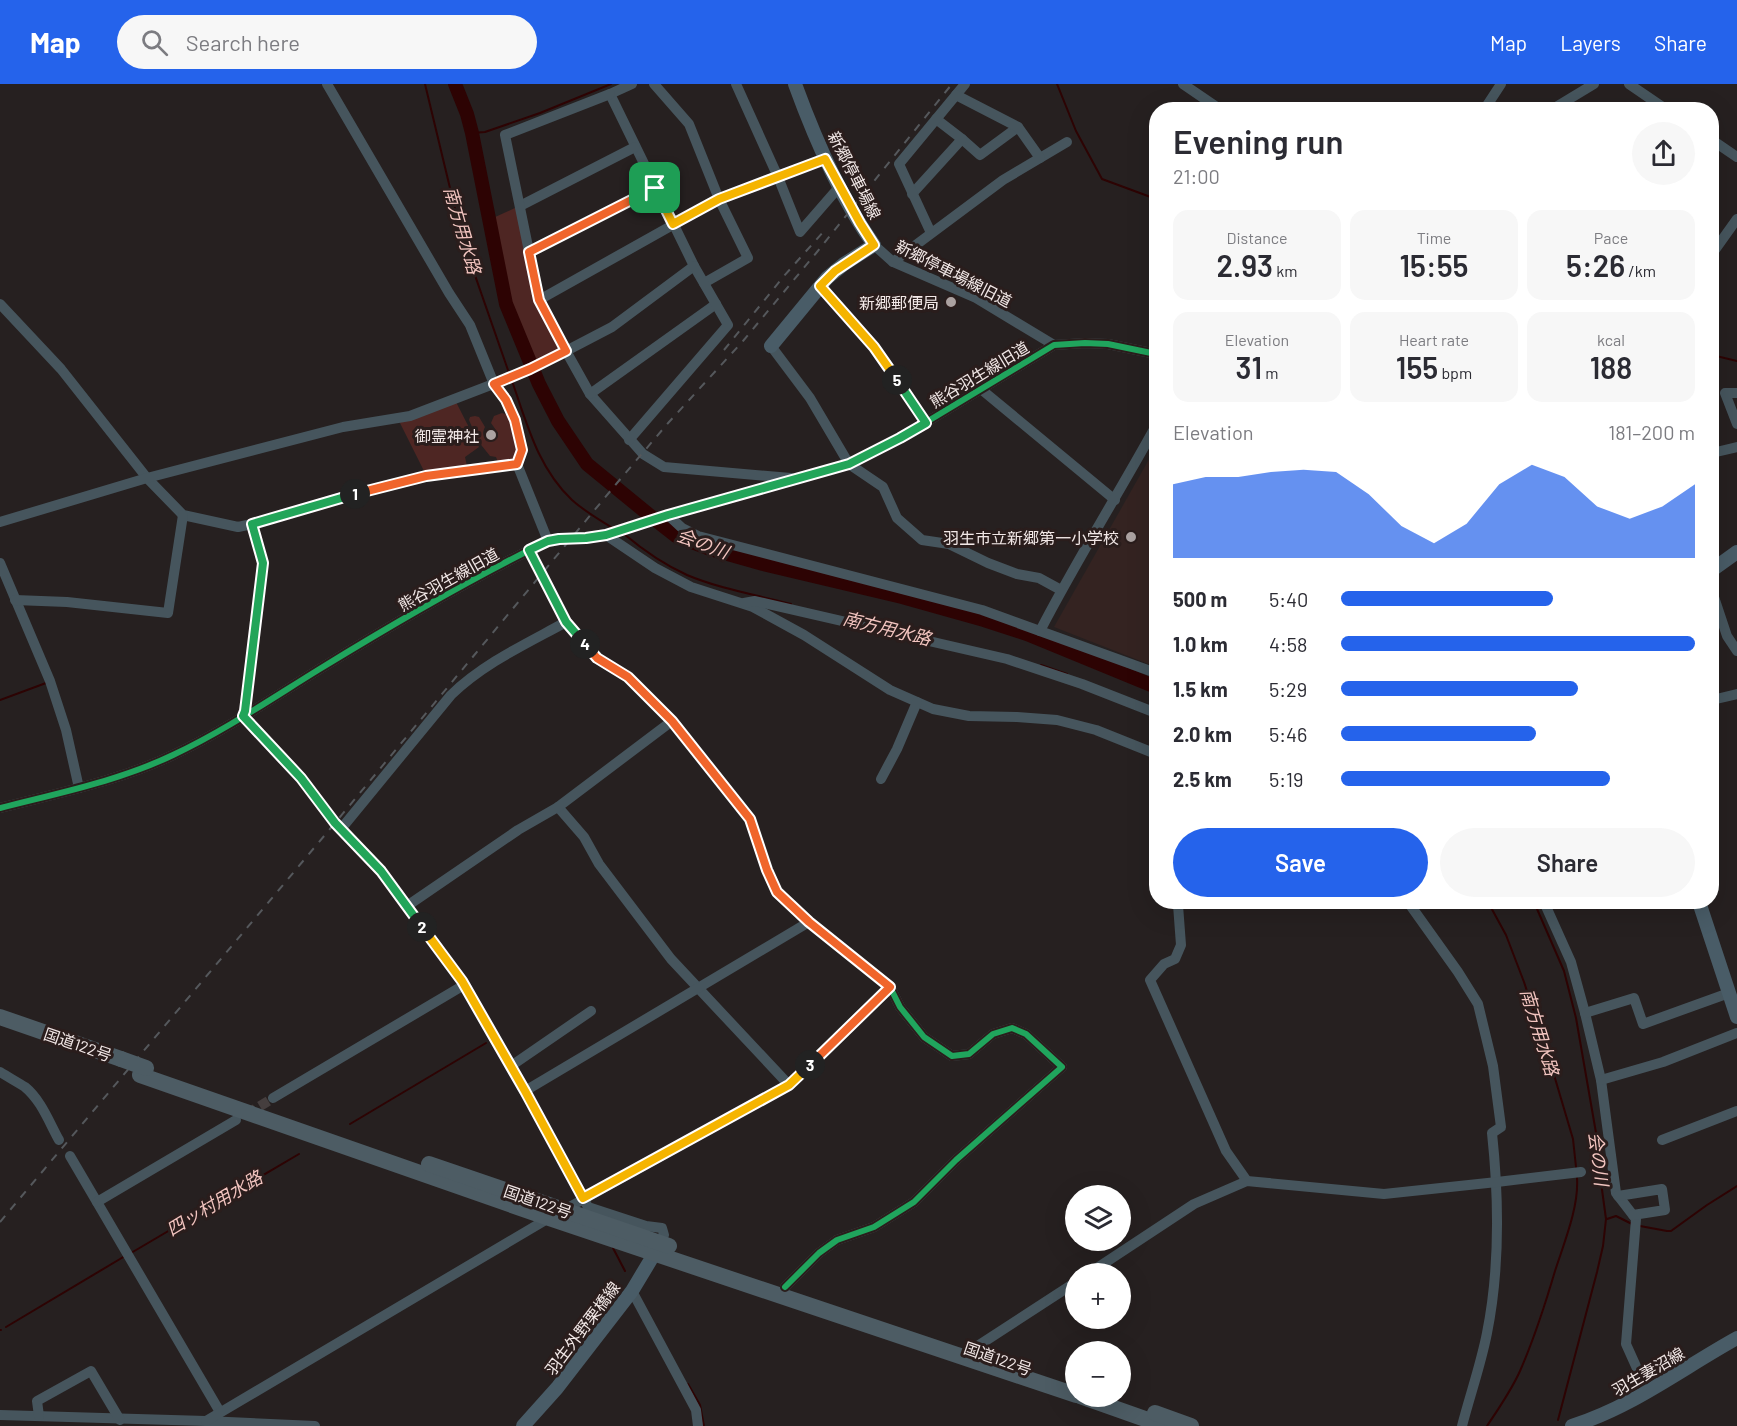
<!DOCTYPE html>
<meta charset="utf-8">
<style>
body{margin:0;font-family:Barlow,"Noto Sans JP",sans-serif;background:#f7f7f7;color:#2b2b33;height:100vh;display:flex;flex-direction:column;font-size:22px;white-space:nowrap}
*{box-sizing:border-box;margin:0}
p{font-size:20px;color:#7c7c81}
.icon{flex:none;width:33px;height:33px;fill:none;stroke:currentColor;stroke-width:2;stroke-linecap:round;stroke-linejoin:round}
.map{position:relative;flex:1;overflow:hidden}
.drawer{position:absolute;left:1149px;top:18px;width:570px;height:807px;display:flex;flex-direction:column;background:#fff;border-radius:24px;box-shadow:0 6px 24px #0002}
.drawer>*{flex:none}
.controls{position:absolute;left:1065px;top:1101px;display:grid;gap:12px}
.controls a{display:grid;place-items:center;width:66px;height:66px;border-radius:50%;background:#fff;box-shadow:0 6px 24px #0002;font-size:30px}
.pin{position:absolute;display:grid;place-items:center;width:51px;height:51px;color:#fff;margin:-26px;border-radius:12px;box-shadow:0 3px 9px #0006}
.km{position:absolute;width:30px;height:30px;margin:-15px;border-radius:50%;background:#222;color:#fff;font-size:16px;line-height:30px;text-align:center}
.round{display:grid;place-items:center;flex:none;width:63px;height:63px;border-radius:32px;background:#f7f7f7}
.head{display:flex;align-items:center;justify-content:space-between;height:102px;padding:0 24px}
h1{font-size:33px;font-weight:600;line-height:45px}
.metrics{display:grid;grid-template-columns:repeat(3,1fr);gap:9px;height:102px;padding:6px 24px}
.metrics div{display:grid;align-content:center;border-radius:15px;background:#f7f7f7;text-align:center}
.metrics b{font-size:30px;font-weight:600}
.metrics small{font-size:16px;font-weight:400}
.metrics p{font-size:16px}
.chart{height:168px;padding:12px 24px}
.chart p{display:flex;justify-content:space-between}
.chart svg{width:100%;height:108px;margin-top:6px;fill:#2563eb;opacity:.7}
.primary-button{display:flex;gap:12px;margin-top:auto;padding:12px 24px}
.primary-button a{flex:1;height:69px;border-radius:36px;background:#2563eb;color:#fff;font-size:24px;font-weight:600;line-height:69px;text-align:center}
.primary-button a+a{background:#f7f7f7;color:#2b2b33}
ul{padding:0 24px;list-style:none;font-size:20px}
li{display:grid;grid-template-columns:96px 72px 1fr;align-items:center;height:45px}
li i{height:15px;border-radius:8px;background:#2563eb}
header{display:flex;align-items:center;gap:36px;box-sizing:border-box;height:84px;padding:0 30px;background:#2563eb;color:#fff}
header strong{font-size:28px}
nav{display:flex;gap:33px;margin-inline-start:auto;font-size:21px}
.search{width:420px;height:54px;background:#f7f7f7;display:flex;align-items:center;gap:15px;box-sizing:border-box;padding:0 21px;border-radius:33px;color:#7c7c81;font-size:22px}
.map>svg:first-child{display:block}
.built{fill:#342321}
.green{fill:#4e2623}
.lines{fill:none;stroke-linecap:round;stroke-linejoin:round}
.stream{stroke:#2d0303;stroke-width:2}
.river{stroke:#2d0303;stroke-width:14}
.minor-tunnel{stroke:#453e3e;stroke-width:10;stroke-dasharray:10 5;stroke-linecap:butt}
.minor{stroke:#46555d;stroke-width:10}
.major{stroke:#495c67;stroke-width:14}
.highway{stroke:#4d5c64;stroke-width:16}
.rail{stroke:#55585c;stroke-width:2;stroke-dasharray:8 8;stroke-linecap:butt}
.highway-bridge{stroke:#4d5c64;stroke-width:16}
.cycleway-casing{stroke:#2a1d1c;stroke-width:10}
.cycleway{stroke:#20a55d;stroke-width:6}
.split-1-casing{stroke:#fff;stroke-width:12}
.split-2-casing{stroke:#fff;stroke-width:12}
.split-3-casing{stroke:#fff;stroke-width:12}
.split-4-casing{stroke:#fff;stroke-width:12}
.split-5-casing{stroke:#fff;stroke-width:12}
.split-6-casing{stroke:#fff;stroke-width:12}
.split-1{stroke:#f0652b;stroke-width:8}
.split-2{stroke:#22a559;stroke-width:8}
.split-3{stroke:#f5b400;stroke-width:8}
.split-4{stroke:#f0652b;stroke-width:8}
.split-5{stroke:#22a559;stroke-width:8}
.split-6{stroke:#f5b400;stroke-width:8}
.poi-dot{fill:#aba2a1;stroke:#2a1d1c;stroke-width:2}
.labels{text-anchor:middle;dominant-baseline:central;stroke-width:6;stroke-linejoin:round;paint-order:stroke}
.street-label{font-size:16px;fill:#f2e8e7;stroke:#2a1d1c}
.poi-label{font-size:16px;fill:#f2e8e7;stroke:#2a1d1c;text-anchor:end}
.water-label{font-size:18px;font-style:italic;fill:#f2c4bf;stroke:#2a1d1c}
</style>
<header>
<strong>Map</strong>
<div class="search"><svg class="icon" aria-label="search" viewBox="0 0 24 24"><circle cx="10" cy="10" r="6"/><path d="M15 15l6 6"/></svg>Search here</div>
<nav><a>Map</a><a>Layers</a><a>Share</a></nav>
</header>
<div class="map">
<svg width="1737" height="1342" viewBox="0 0 1737 1342">
<rect width="100%" height="100%" fill="#262020"/>
<!-- built -->
<path class="built" d="M1156,363v220l-102,-40z"/>
<!-- green -->
<g class="green">
<path d="M517,123l20,93 27,50 -28,15 -22,-51 -6,-17 -15,-79z"/>
<path d="M456,318l23,45 -14,10 2,9 -42,7 -26,-52z"/>
<path d="M502,329l6,2 10,35 -5,10 -15,2 -2,-5 -6,-1 -12,-15 -9,-21 1,-3 5,-1 4,1 6,10c-3,6 -2,9 1,14l4,1 8,-5v-4l-7,-10 3,-7z"/>
</g>
<g class="lines">
<!-- stream -->
<g class="stream">
<path d="M425,0l37,154 47,135"/>
<path d="M1057,0l19,47 26,48 54,20"/>
<path d="M472,49l13,-1 55,-19 71,-29"/>
<path d="M1712,271l25,6"/>
<path d="M512,297c15,43 26,87 60,119 12,11 28,20 42,29"/>
<path d="M624,450c19,16 41,31 63,41 33,14 70,20 104,29"/>
<path d="M1041,581l26,9"/>
<path d="M0,616l46,-17"/>
<path d="M1488,818l18,33 18,47 25,76 24,81 3,28"/>
<path d="M1534,818l30,69 12,47 23,132 1,25 6,44 -3,27 -6,26 -39,148"/>
<path d="M350,1040l136,-81"/>
<path d="M1607,1135l9,-3 16,8"/>
<path d="M1640,1142l27,5h4l36,-26 30,-19"/>
<path d="M613,1164l12,23"/>
<path d="M131,1169l168,-99"/>
<path d="M6,1243l119,-71"/>
<path d="M0,1246h1"/>
<path d="M688,1300l12,21 4,21"/>
<path d="M1487,1342c12,-18 24,-35 33,-55 14,-32 25,-66 35,-100 9,-28 24,-64 22,-93"/>
</g>
<!-- river -->
<path class="river" d="M455,0l12,30 5,19 34,171 33,80 19,37 29,43 61,50 28,22 34,13 53,15 139,33 82,23 43,14 129,53"/>
<!-- minor-tunnel -->
<path class="minor-tunnel" d="M247,1030l26,-16"/>
<!-- minor -->
<g class="minor">
<path d="M327,0l122,209 21,32 24,59 11,16 10,20 7,30 -5,14 31,77"/>
<path d="M632,0l-22,10 84,172 -82,61 -46,24 24,43 53,60 21,13 127,11"/>
<path d="M654,0l35,40 30,75 29,59 -44,25"/>
<path d="M736,0l42,93 22,55 40,-46"/>
<path d="M1183,0l38,26"/>
<path d="M1629,0l38,26"/>
<path d="M956,11l9,-11"/>
<path d="M1484,26l17,-26"/>
<path d="M1551,26l43,-26"/>
<path d="M962,55l18,16 38,-28"/>
<path d="M1712,56l25,17"/>
<path d="M1040,74l27,-16"/>
<path d="M912,110l50,-55 -26,-20"/>
<path d="M520,122l115,-59"/>
<path d="M874,161l19,17 83,36 78,47"/>
<path d="M529,168l126,-64"/>
<path d="M1712,170l25,-35"/>
<path d="M893,178l110,-82 37,-22 -22,-31 -62,-32 -57,69 32,69"/>
<path d="M820,202l54,61 52,76"/>
<path d="M539,216l-34,-165 105,-41"/>
<path d="M0,220l61,65 86,109 36,37 55,12 14,-3 90,-27 84,-21 91,-12"/>
<path d="M771,262l39,52 39,66 34,23 14,31 25,22 27,4 39,19 29,11 22,4 22,12"/>
<path d="M982,306l133,110"/>
<path d="M1737,309h-12l12,31"/>
<path d="M590,310l126,-90"/>
<path d="M629,356l99,-115 -34,-59"/>
<path d="M1712,369l25,-6"/>
<path d="M668,431l14,13 16,8 284,74 174,63"/>
<path d="M0,438l147,-44 196,-51 67,-11 104,-40 52,-25 -27,-51 180,-101 106,-40"/>
<path d="M252,440l11,39 -18,148 -2,5 58,62 34,45 46,48 81,110 63,110 63,116 58,19 16,2 2,7 -4,8"/>
<path d="M606,451l49,33 36,19 62,20 51,28 86,55 43,19 36,7 48,1 40,3 39,10 60,24"/>
<path d="M0,479l50,118 16,49 13,58"/>
<path d="M1712,507l15,45 10,15"/>
<path d="M15,516l52,2 101,11 15,-98"/>
<path d="M744,519l11,-2 252,58 75,25 74,29"/>
<path d="M566,538l31,37 31,18 44,44 78,98 17,51 10,22 32,30 81,65 10,20 24,30 28,19 17,-2 24,-20 19,-6 14,6 36,33 -106,93 -42,42 -40,25 -37,13 -18,13 -34,34"/>
<path d="M1040,547c35,-68 76,-133 113,-200l3,2"/>
<path d="M1712,616l25,-6"/>
<path d="M881,695l16,-30 20,-47"/>
<path d="M558,723l26,30 15,27 72,95 118,126"/>
<path d="M0,724c58,-15 119,-27 173,-53 51,-24 98,-56 145,-85 75,-46 151,-91 230,-129l11,-2 27,-1 20,-3 62,-20 181,-51 51,-26 154,-93 31,-2 23,1 48,10"/>
<path d="M341,745l110,-134c33,-32 75,-51 115,-73l-37,-72"/>
<path d="M1179,818l-1,3 3,40 -6,14 -11,5 -14,16 76,171 21,30"/>
<path d="M1408,818l50,70 20,32 15,62 8,61 -9,6c7,66 8,135 -5,200 -6,31 -17,62 -25,93"/>
<path d="M1544,818l27,60 14,51 16,67 15,113 20,26 -10,125 22,49"/>
<path d="M407,822l111,-76 40,-23 114,-86"/>
<path d="M1585,929l49,-15 9,26 86,-31"/>
<path d="M511,982l80,-55"/>
<path d="M0,988c8,5 17,10 25,15 16,13 24,35 34,53"/>
<path d="M1601,996l62,-18 74,-29"/>
<path d="M525,1007l284,-169"/>
<path d="M273,1014l191,-113"/>
<path d="M1662,1056l75,-29"/>
<path d="M70,1072l150,256"/>
<path d="M1618,1112l44,-7 3,21 -32,5"/>
<path d="M97,1118l139,-82"/>
<path d="M564,1126l225,-125 101,-98"/>
<path d="M1088,1190l106,-70 53,-23 137,13 113,-12 84,-10"/>
<path d="M632,1207l64,119 2,16"/>
<path d="M973,1265l103,-67"/>
<path d="M0,1331l206,6 109,5"/>
<path d="M39,1332l-2,-15 54,-30 29,49"/>
<path d="M206,1337l343,-203"/>
</g>
<!-- major -->
<g class="major">
<path d="M771,262l56,-68 17,-14 30,-19c-34,-48 -59,-106 -79,-161"/>
<path d="M1712,486l25,-18"/>
<path d="M1699,818l38,115"/>
<path d="M523,1342l34,-38 75,-97 27,-45"/>
<path d="M1572,1342c62,-20 109,-57 165,-88"/>
</g>
<!-- highway -->
<g class="highway">
<path d="M0,933l121,42"/>
<path d="M140,991l409,143 527,177"/>
<path d="M429,1080l240,82"/>
<path d="M1080,1312l85,30"/>
<path d="M1155,1329l36,13"/>
</g>
<!-- rail -->
<g class="rail">
<path d="M724,266l60,-74 40,-45"/>
<path d="M0,1138l335,-399 282,-340 52,-61 74,-81 74,-89 135,-168"/>
</g>
<!-- highway-bridge -->
<path class="highway-bridge" d="M121,975l25,9"/>
<defs>
<g id="cycleway">
<path d="M566,538l31,37 31,18 44,44 78,98 17,51 10,22 32,30 81,65 10,20 24,30 28,19 17,-2 24,-20 19,-6 14,6 36,33 -106,93 -42,42 -40,25 -37,13 -18,13 -34,34"/>
<path d="M0,724c58,-15 119,-27 173,-53 51,-24 98,-56 145,-85 75,-46 151,-91 230,-129l11,-2 27,-1 20,-3 62,-20 181,-51 51,-26 154,-93 31,-2 23,1 48,10"/>
</g>
</defs>
<!-- cycleway casing -->
<use href="#cycleway" class="cycleway-casing"/>
<!-- cycleway -->
<use href="#cycleway" class="cycleway"/>
</g>
<g class="lines">
<defs>
<path id="split-1" d="M355,410l71,-18 91,-12 5,-14 -7,-30 -9,-20 -12,-16 36,-15 36,-18 -27,-51 -10,-48 126,-64"/>
<path id="split-2" d="M355,410l-103,30 11,39 -18,148 -2,5 58,62 34,45 46,48 41,56"/>
<path id="split-3" d="M422,843l40,54 63,110 58,107 206,-113 21,-20"/>
<path id="split-4" d="M585,560l12,14 31,19 44,44 78,98 17,51 10,22 32,30 81,65 -80,78"/>
<path id="split-5" d="M585,560l-19,-22 -37,-72 19,-9 11,-2 27,-1 20,-3 62,-20 181,-51 51,-26 26,-15 -29,-43"/>
<path id="split-6" d="M655,104l18,36 46,-25 106,-40 35,64 14,22 -39,26 -15,15 54,61 23,33"/>
</defs>
<!-- split-1 casing -->
<use href="#split-1" class="split-1-casing"/>
<!-- split-2 casing -->
<use href="#split-2" class="split-2-casing"/>
<!-- split-3 casing -->
<use href="#split-3" class="split-3-casing"/>
<!-- split-4 casing -->
<use href="#split-4" class="split-4-casing"/>
<!-- split-5 casing -->
<use href="#split-5" class="split-5-casing"/>
<!-- split-6 casing -->
<use href="#split-6" class="split-6-casing"/>
<!-- split-1 -->
<use href="#split-1" class="split-1"/>
<!-- split-2 -->
<use href="#split-2" class="split-2"/>
<!-- split-3 -->
<use href="#split-3" class="split-3"/>
<!-- split-4 -->
<use href="#split-4" class="split-4"/>
<!-- split-5 -->
<use href="#split-5" class="split-5"/>
<!-- split-6 -->
<use href="#split-6" class="split-6"/>
</g>
<!-- markers -->
<g class="poi-dot">
<circle cx="951" cy="218" r="6"/>
<circle cx="491" cy="351" r="6"/>
<circle cx="1131" cy="453" r="6"/>
</g>
<g class="labels">
<!-- street labels -->
<g class="street-label">
<text transform="translate(855 91) rotate(63)">新郷停車場線</text>
<text transform="translate(954 189) rotate(27)">新郷停車場線旧道</text>
<text transform="translate(979 290) rotate(-31)">熊谷羽生線旧道</text>
<text transform="translate(448 495) rotate(-29)">熊谷羽生線旧道</text>
<text transform="translate(78 960) rotate(19)">国道122号</text>
<text transform="translate(538 1117) rotate(19)">国道122号</text>
<text transform="translate(582 1244) rotate(-53)">羽生外野栗橋線</text>
<text transform="translate(998 1274) rotate(19)">国道122号</text>
<text transform="translate(1648 1287) rotate(-30)">羽生妻沼線</text>
</g>
<!-- poi labels -->
<g class="poi-label">
<text x="939" y="218">新郷郵便局</text>
<text x="479" y="351">御霊神社</text>
<text x="1119" y="453">羽生市立新郷第一小学校</text>
</g>
<!-- water labels -->
<g class="water-label">
<text transform="translate(463 146) rotate(74)">南方用水路</text>
<text transform="translate(703 459) rotate(20)">会の川</text>
<text transform="translate(887 544) rotate(14)">南方用水路</text>
<text transform="translate(1540 948) rotate(73)">南方用水路</text>
<text transform="translate(1599 1075) rotate(83)">会の川</text>
<text transform="translate(214 1119) rotate(-31)">四ッ村用水路</text>
</g>
</g>
</svg>
<div class="controls">
<a><svg class="icon" aria-label="layers" viewBox="0 0 24 24"><path d="M12 4l9 5-9 5-9-5zM3 14l9 5 9-5"/></svg></a>
<a>+</a>
<a>−</a>
</div>
<div class="pin" style="left:655px;top:104px;background:#1e9e55"><svg class="icon" aria-label="arrive" viewBox="0 0 24 24"><path d="M6 21V4h12l-3 4 3 4H6"/></svg></div>
<b class="km" style="left:355px;top:410px">1</b>
<b class="km" style="left:422px;top:843px">2</b>
<b class="km" style="left:810px;top:981px">3</b>
<b class="km" style="left:585px;top:560px">4</b>
<b class="km" style="left:897px;top:296px">5</b>
<section class="drawer">
<div class="head"><div><h1>Evening run</h1><p>21:00</p></div><a class="round"><svg class="icon" aria-label="share" viewBox="0 0 24 24"><path d="M12 15V3M7 8l5-5 5 5M5 13v7h14v-7"/></svg></a></div>
<div class="metrics">
<div><p>Distance</p><b>2.93<small> km</small></b></div>
<div><p>Time</p><b>15:55</b></div>
<div><p>Pace</p><b>5:26<small> /km</small></b></div>
</div>
<div class="metrics">
<div><p>Elevation</p><b>31<small> m</small></b></div>
<div><p>Heart rate</p><b>155<small> bpm</small></b></div>
<div><p>kcal</p><b>188</b></div>
</div>
<div class="chart"><p><span>Elevation</span>181–200 m</p>
<svg viewBox="0 0 160 44" preserveAspectRatio="none"><path d="M0 44V14L10 11L20 11L30 9L40 8L50 9L60 18L70 31L80 38L90 30L100 14L110 6L120 11L130 23L140 28L150 23L160 14V44z"/></svg>
</div>
<ul>
<li><b>500 m</b>5:40<i style="width:60%"></i></li>
<li><b>1.0 km</b>4:58<i style="width:100%"></i></li>
<li><b>1.5 km</b>5:29<i style="width:67%"></i></li>
<li><b>2.0 km</b>5:46<i style="width:55%"></i></li>
<li><b>2.5 km</b>5:19<i style="width:76%"></i></li>
</ul>
<div class="primary-button"><a>Save</a><a>Share</a></div>
</section>
</div>
